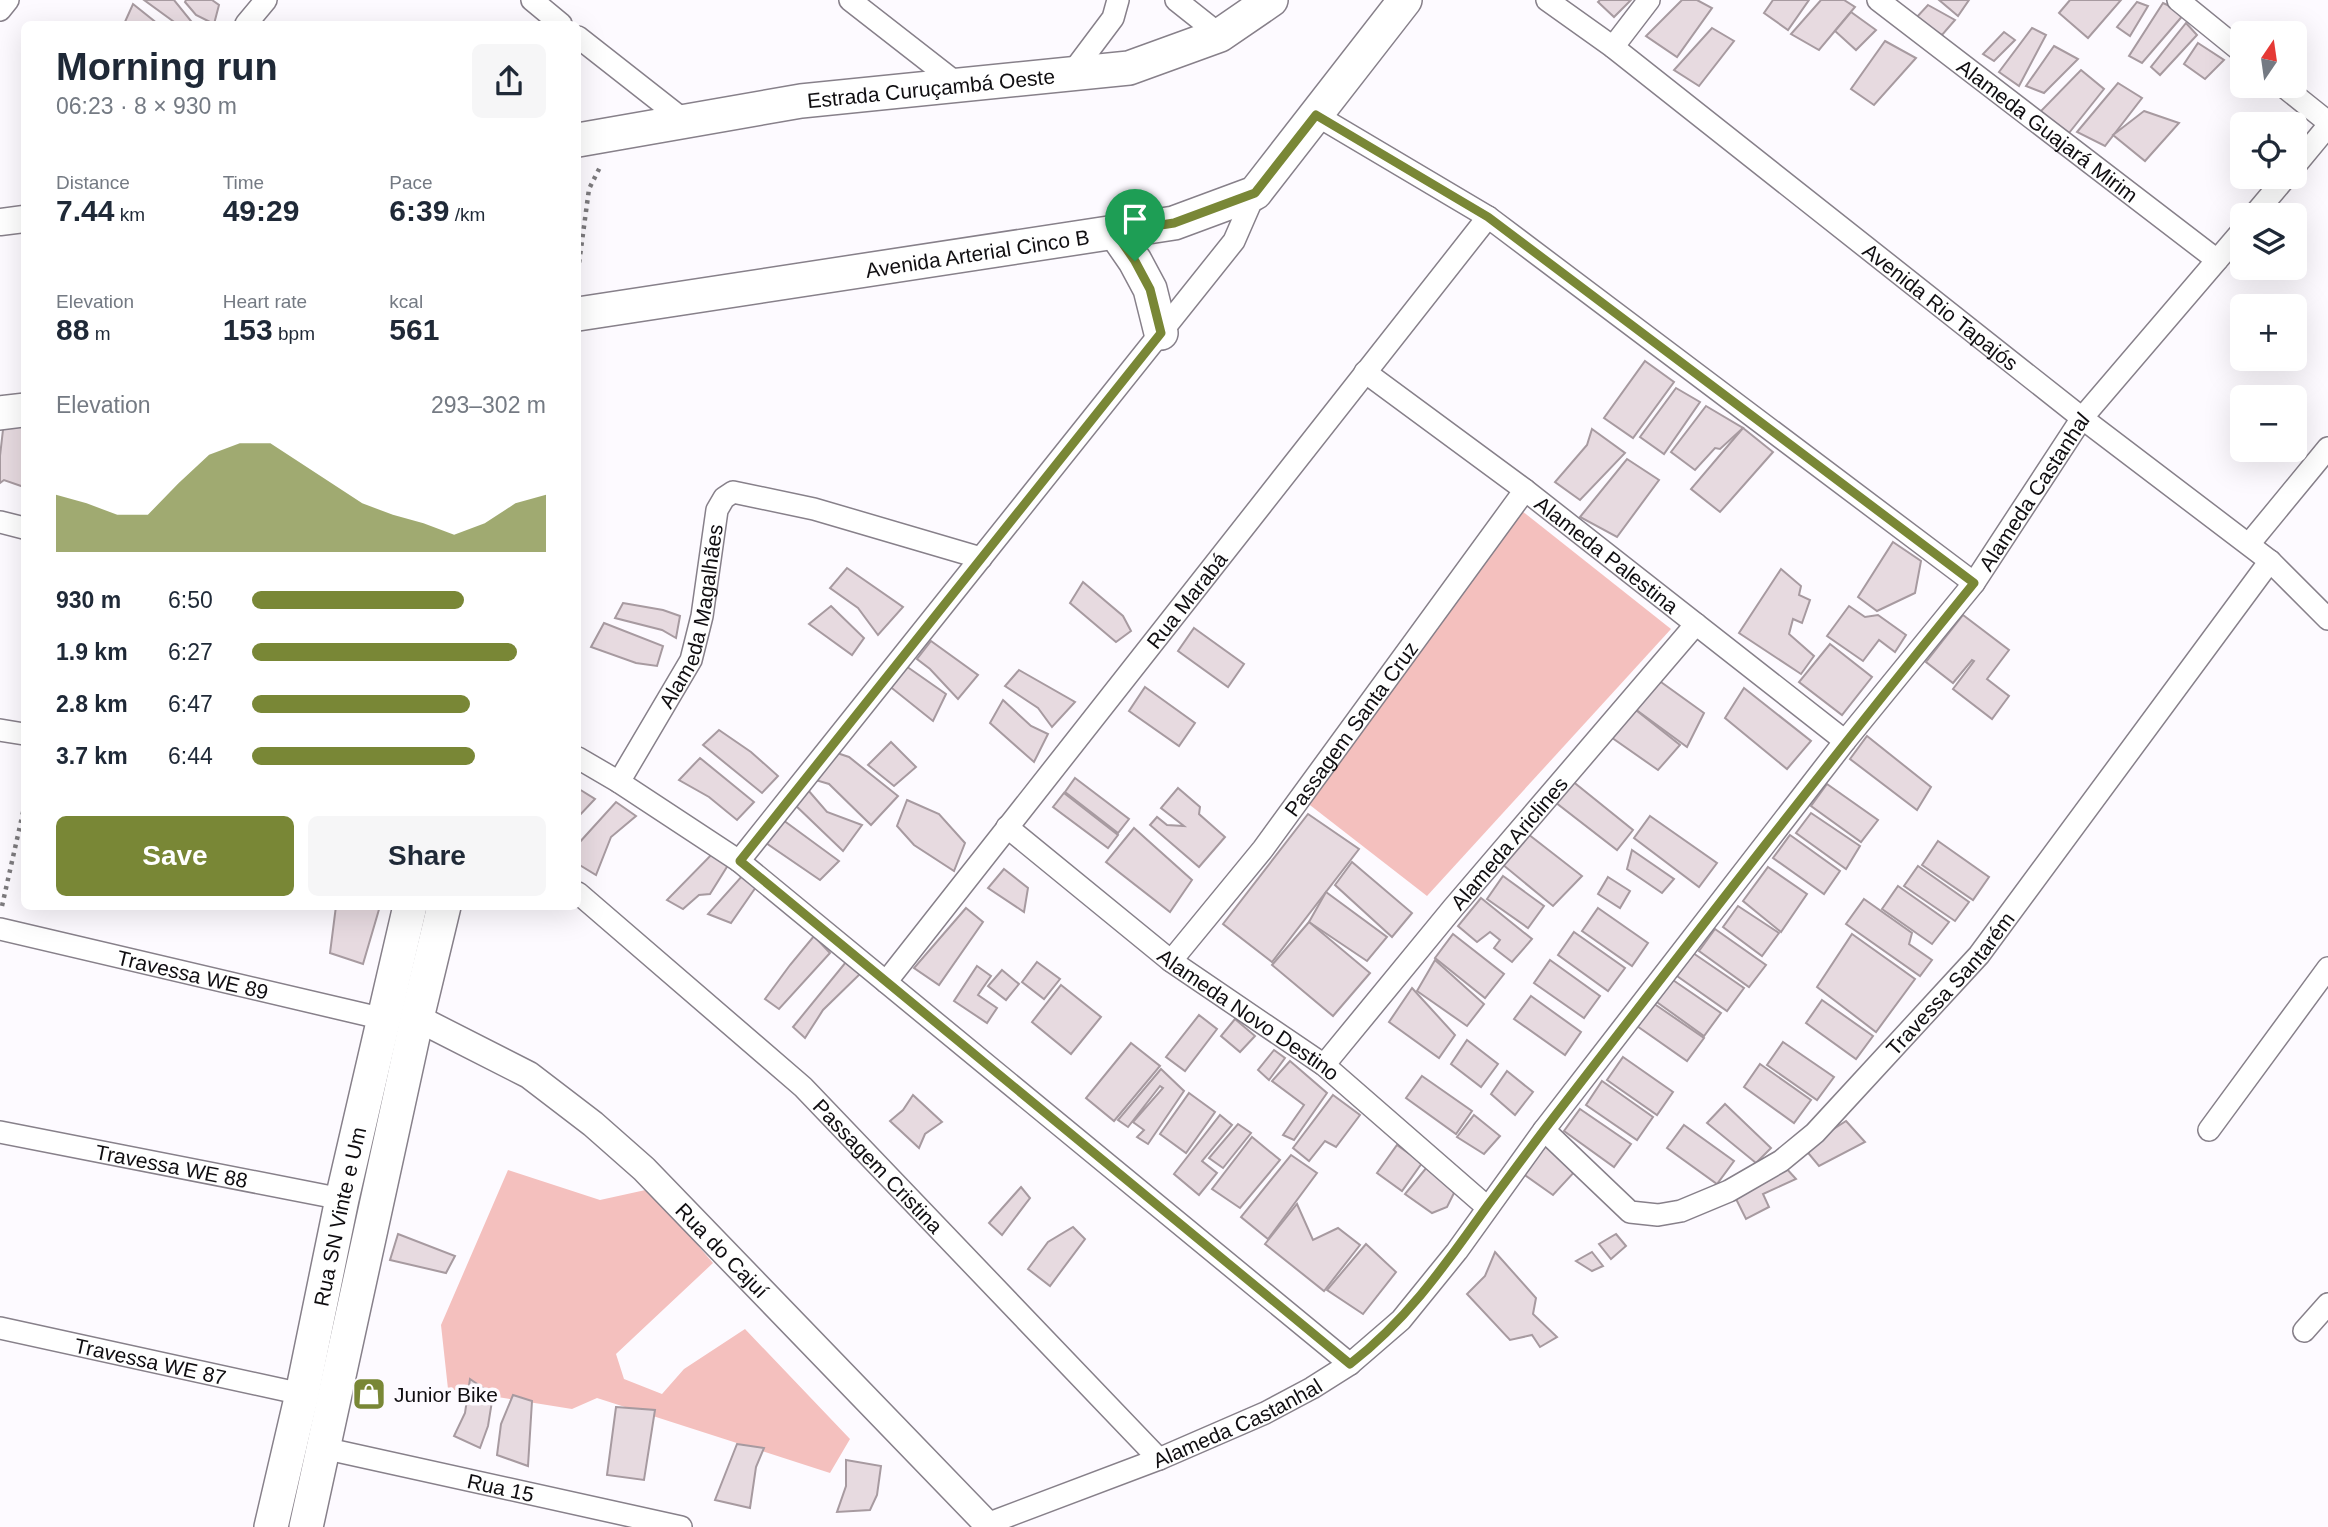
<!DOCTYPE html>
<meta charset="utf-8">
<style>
body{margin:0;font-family:Arial,sans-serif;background:#f6f6f7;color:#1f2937;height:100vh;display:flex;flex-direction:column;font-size:26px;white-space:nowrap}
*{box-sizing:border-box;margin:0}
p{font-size:23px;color:#747a83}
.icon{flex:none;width:38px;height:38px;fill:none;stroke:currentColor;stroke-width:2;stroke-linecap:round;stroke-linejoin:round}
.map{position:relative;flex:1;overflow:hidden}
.panel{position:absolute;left:21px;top:21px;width:560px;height:889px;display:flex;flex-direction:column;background:#fff;border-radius:10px;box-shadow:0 7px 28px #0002}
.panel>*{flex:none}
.needle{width:46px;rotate:13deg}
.fabs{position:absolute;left:2230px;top:21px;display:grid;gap:14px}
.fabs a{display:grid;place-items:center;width:77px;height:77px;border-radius:10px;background:#fff;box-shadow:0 7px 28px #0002;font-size:35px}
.pin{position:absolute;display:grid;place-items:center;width:60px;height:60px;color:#fff;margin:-72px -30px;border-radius:50% 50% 50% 0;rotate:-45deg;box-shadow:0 0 7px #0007}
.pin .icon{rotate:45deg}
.round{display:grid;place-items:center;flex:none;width:74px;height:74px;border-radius:10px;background:#f6f6f7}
.summary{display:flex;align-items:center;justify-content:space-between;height:119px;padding:0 35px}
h1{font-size:38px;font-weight:700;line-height:52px}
.metrics{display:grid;grid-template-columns:repeat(3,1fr);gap:10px;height:119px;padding:7px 35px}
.metrics div{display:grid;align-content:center}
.metrics b{font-size:30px;font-weight:700}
.metrics small{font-size:19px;font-weight:400}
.metrics p{font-size:19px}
.chart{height:196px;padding:14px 35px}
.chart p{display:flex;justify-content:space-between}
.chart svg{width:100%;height:126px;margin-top:7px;fill:#798736;opacity:.7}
.primary-button{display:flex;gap:14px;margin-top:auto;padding:14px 35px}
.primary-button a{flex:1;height:80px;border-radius:10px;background:#798736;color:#fff;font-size:28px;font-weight:700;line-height:80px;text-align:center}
.primary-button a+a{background:#f6f6f7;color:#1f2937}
ul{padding:0 35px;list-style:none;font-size:23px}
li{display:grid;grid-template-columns:112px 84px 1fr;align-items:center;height:52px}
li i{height:18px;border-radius:9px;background:#798736}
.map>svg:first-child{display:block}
.green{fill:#f4c0be}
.building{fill:#e7dae0;stroke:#a79aa0;stroke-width:2}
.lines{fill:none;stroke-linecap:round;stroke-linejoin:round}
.minor-casing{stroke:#87808a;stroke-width:24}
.tertiary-casing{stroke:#87808a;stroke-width:29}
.primary-casing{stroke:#87808a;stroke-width:36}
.path{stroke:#7d7b7e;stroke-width:4.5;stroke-dasharray:3.5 5;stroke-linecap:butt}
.minor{stroke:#fff;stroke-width:21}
.tertiary{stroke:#fff;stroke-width:26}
.primary{stroke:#fff;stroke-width:33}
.route-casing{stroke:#fff;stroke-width:14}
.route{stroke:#798736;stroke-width:9}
.labels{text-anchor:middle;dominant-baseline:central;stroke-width:7;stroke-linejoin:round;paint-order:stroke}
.street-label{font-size:21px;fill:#100e11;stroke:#fdfaff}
.poi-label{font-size:21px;fill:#100e11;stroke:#fdfaff;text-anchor:start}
</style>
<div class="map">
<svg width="2328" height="1527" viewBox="0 0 2328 1527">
<rect width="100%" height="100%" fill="#fdfaff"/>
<!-- green -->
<g class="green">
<path d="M1522,511l149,118 -244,267 -121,-94z"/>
<path d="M508,1170l92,30 50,-11 63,74 -97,91 8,25 38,15 22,-25 61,-40 105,110 -20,34 -233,-75 -25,11 -124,-20 -7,-64z"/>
</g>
<!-- building -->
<g class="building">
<path d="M144,0h30l17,21 -2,3h-12z"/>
<path d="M186,0h26l7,5 -5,19 -18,-9 -11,-13z"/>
<path d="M1600,0h31l-17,17 -16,-15z"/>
<path d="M1682,0h15l15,8 -35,49 -31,-21z"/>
<path d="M1773,0h36l-21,30 -24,-17z"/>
<path d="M1821,0h23l11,7 -36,43 -28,-16z"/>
<path d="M1939,0h30l-11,16z"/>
<path d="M2070,0h51l-33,38 -29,-25z"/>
<path d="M2137,2l11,4 -18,30 -13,-9z"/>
<path d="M2163,3l22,10 -43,50 -13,-7z"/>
<path d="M133,4l25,20h-34z"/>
<path d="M1928,5l27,15 -13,15 -27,-16z"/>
<path d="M1851,12l25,18 -20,20 -21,-19z"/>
<path d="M2186,23l11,12 -37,40 -9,-8z"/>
<path d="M1712,28l22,13 -35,45 -25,-16z"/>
<path d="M2032,28l14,7 -27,51 -20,-14z"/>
<path d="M2004,32l11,8 -21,21 -11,-7z"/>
<path d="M1885,41l31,17 -42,47 -23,-16z"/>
<path d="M2198,43l26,17 -19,19 -21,-15z"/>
<path d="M2054,46l24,13 -34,34 -18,-7z"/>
<path d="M2081,70l23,19 -35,44 -29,-21z"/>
<path d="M2118,83l24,15 -37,48 -28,-14z"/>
<path d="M2144,111l35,12 -34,38 -32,-26z"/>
<path d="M1645,361l29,21 -41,56 -29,-20z"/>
<path d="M1676,388l24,14 -36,52 -24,-17z"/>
<path d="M1706,406l37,22 -23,21 -5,-1 -20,22 -24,-18z"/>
<path d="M24,417v70l-20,-7 -4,3v-27l4,-35z"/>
<path d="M1743,428l30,24 -53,60 -29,-23z"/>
<path d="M1592,429l33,24 -45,47 -25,-18 32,-37z"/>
<path d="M1627,459l32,21 -42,57 -37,-20z"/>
<path d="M1893,542l28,19 -6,32 -38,18 -19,-14z"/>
<path d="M847,568l56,39 -25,28 -20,-27 -28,-20z"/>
<path d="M1781,569l20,17 -2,9 11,5 -8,23 -9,-4 -4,15 25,22 -13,18 -62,-41z"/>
<path d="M1083,582l40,34 8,15 -15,11 -46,-39z"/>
<path d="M623,603l40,7 17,6 -4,22 -14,-8 -47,-12z"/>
<path d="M831,606l33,32 -12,17 -43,-31z"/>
<path d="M1849,606l16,11 13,-2 28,20 -11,17 -16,-12 -16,21 -36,-25z"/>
<path d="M1963,615l46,35 -22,29 22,17 -17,23 -39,-30 21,-28 -2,-1 -19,23 -27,-21z"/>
<path d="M604,623l59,23 -6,20 -21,-3 -45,-16z"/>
<path d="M1194,628l50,36 -16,23 -50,-36z"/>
<path d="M931,641l47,34 -20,24 -28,-30 -13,-10z"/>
<path d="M1830,644l42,33 -30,38 -43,-33z"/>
<path d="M906,666l40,28 -13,27 -45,-36z"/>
<path d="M1019,670l56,32 -23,25 -14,-19 -33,-22z"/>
<path d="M1654,677l50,36 -17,34 -56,-41z"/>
<path d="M1145,687l50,36 -16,23 -50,-35z"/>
<path d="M1744,688l67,53 -24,28 -62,-51z"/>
<path d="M1003,700l28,26 17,8 -14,28 -44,-39z"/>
<path d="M1627,703l53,42 -22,25 -50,-35z"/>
<path d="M719,730l32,22 27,24 -16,17 -59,-48z"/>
<path d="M1867,736l64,51 -14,23 -67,-51z"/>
<path d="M891,742l25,25 -22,19 -26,-21z"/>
<path d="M831,751l18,6 49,39 -27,29 -42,-41 -17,-5z"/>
<path d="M700,758l54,44 -17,18 -28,-23 -30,-17z"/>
<path d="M1075,778l54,41 -11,14 -53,-41z"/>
<path d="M1571,780l62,50 -16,20 -62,-48z"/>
<path d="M1827,784l51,36 -17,22 -50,-36z"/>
<path d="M1178,788l22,19 -1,7 26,23 -26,30 -49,-42 7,-8 10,8 17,1 -23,-18z"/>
<path d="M579,789l16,10 -17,18v-26z"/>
<path d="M808,790l19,22 35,13 -19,26 -51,-49z"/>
<path d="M1064,793l54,42 -10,13 -55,-41z"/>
<path d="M907,800l32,14 26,29 -11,28 -40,-26 -17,-19z"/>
<path d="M616,802l20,14 -25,21 -15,38 -18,-11v-20z"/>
<path d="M1811,813l49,33 -14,23 -50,-36z"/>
<path d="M1308,814l51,35 -87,113 -49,-38z"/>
<path d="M1650,816l67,47 -18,24 -65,-49z"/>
<path d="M783,820l56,41 -19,19 -54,-37z"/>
<path d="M1134,828l58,52 -22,32 -64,-50z"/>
<path d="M1528,834l54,42 -29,30 -51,-42z"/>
<path d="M1790,835l50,36 -16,23 -51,-36z"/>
<path d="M1938,841l51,36 -16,23 -51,-35z"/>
<path d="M1632,850l42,29 -12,14 -35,-24z"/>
<path d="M715,851l15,11 -20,32 -11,1 -16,14 -16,-9z"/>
<path d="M1352,862l60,51 -20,24 -57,-52z"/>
<path d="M1918,866l51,36 -14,19 -51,-35z"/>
<path d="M1768,867l39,27 -26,38 -38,-31z"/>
<path d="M1004,869l24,19 -4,24 -36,-24z"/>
<path d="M742,876l14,11 -25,36 -23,-9z"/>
<path d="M1503,876l41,30 -16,22 -41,-29z"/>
<path d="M1608,877l22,14 -10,17 -22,-14z"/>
<path d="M1898,886l51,36 -17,22 -50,-35z"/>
<path d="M1326,892l61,45 -20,24 -58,-39z"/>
<path d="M1481,898l51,41 -20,23 -18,-14 6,-8 -10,-8 -13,10 -19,-16z"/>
<path d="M1864,899l48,34 -3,11 23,16 -12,16 -74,-52z"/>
<path d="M336,906h44l-17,58 -33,-11z"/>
<path d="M1738,906l41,27 -17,23 -39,-29z"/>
<path d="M966,908l17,14 -44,63 -25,-17z"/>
<path d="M1598,908l50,35 -16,23 -50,-35z"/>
<path d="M1309,922l61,51 -37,43 -61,-51z"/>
<path d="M1715,929l51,36 -17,22 -50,-36z"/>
<path d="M1574,932l51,36 -17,23 -50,-36z"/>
<path d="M1453,934l51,40 -19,24 -50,-40z"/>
<path d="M1852,934l63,45 -39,53 -59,-45z"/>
<path d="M814,936l16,17 -51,56 -14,-10 25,-34z"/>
<path d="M1693,953l51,35 -17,23 -50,-35z"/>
<path d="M850,957l13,14 -40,39 -18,28 -12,-11z"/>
<path d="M1435,960l49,44 -17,22 -50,-35z"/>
<path d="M1550,960l50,36 -16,22 -50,-35z"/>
<path d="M1037,962l23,17 -16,20 -22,-17z"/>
<path d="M977,966l14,10 -13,19 19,13 -10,15 -33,-22z"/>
<path d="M1002,970l17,14 -13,16 -18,-14z"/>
<path d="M1670,978l51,35 -17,23 -50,-36z"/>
<path d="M1061,985l40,32 -30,37 -39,-32z"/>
<path d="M1412,988l43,47 -16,23 -50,-36z"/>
<path d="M1531,996l50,36 -16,23 -51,-36z"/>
<path d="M1822,1000l51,36 -17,23 -50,-36z"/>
<path d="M1653,1003l51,35 -17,23 -50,-35z"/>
<path d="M1199,1015l18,14 -32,42 -19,-14z"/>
<path d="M1235,1019l20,17 -15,16 -19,-16z"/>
<path d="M1467,1040l31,24 -17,23 -30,-23z"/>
<path d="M1783,1042l51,35 -17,23 -50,-35z"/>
<path d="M1131,1043l29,23 -46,55 -28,-23z"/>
<path d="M1274,1050l11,8 -16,22 -11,-10z"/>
<path d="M1623,1057l50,35 -16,23 -50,-35z"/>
<path d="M1290,1061l37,32 -33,47 -11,-5 21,-30 -32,-24z"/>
<path d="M1760,1064l51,36 -17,23 -50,-36z"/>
<path d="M1161,1069l23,22 -36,53 -11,-7 7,-7 -11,-8 30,-34 -3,-2 -32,41 -10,-7z"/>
<path d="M1507,1071l26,21 -18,23 -24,-21z"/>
<path d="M1422,1076l50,35 -16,23 -50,-36z"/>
<path d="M1602,1081l51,36 -16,23 -51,-35z"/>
<path d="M1189,1093l26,19 -29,41 -26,-19z"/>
<path d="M913,1095l29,27 -17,12 -6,14 -29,-27 13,-11z"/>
<path d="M1333,1095l27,20 -24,32 -11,-6 -16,20 -16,-13z"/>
<path d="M1725,1104l46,44 -15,15 -49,-40z"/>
<path d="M1580,1109l51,35 -17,23 -50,-36z"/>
<path d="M1220,1115l12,10 -30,36 15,12 -18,22 -25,-21z"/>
<path d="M1474,1115l26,21 -16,18 -27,-17z"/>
<path d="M1846,1121l19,21 -46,24 -15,-18z"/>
<path d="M1238,1124l13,9 -28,35 -14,-10z"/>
<path d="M1684,1125l50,36 -17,23 -50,-36z"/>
<path d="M1252,1137l28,23 -40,48 -28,-19z"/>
<path d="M1542,1141l36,27 -25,27 -34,-24z"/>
<path d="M1397,1145l25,18 -20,28 -25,-18z"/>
<path d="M1291,1155l26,18 -49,66 -27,-22z"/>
<path d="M1427,1167l28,24 -8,16 -15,6 -27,-19z"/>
<path d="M1785,1167l11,12 -33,15 6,13 -23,12 -13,-26z"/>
<path d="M1021,1187l9,11 -28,37 -13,-12z"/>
<path d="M1297,1204l16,36 25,-12 22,17 -36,46 -59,-47z"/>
<path d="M1073,1227l12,12 -35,47 -22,-17 20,-27z"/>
<path d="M398,1234l57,22 -9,17 -56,-13z"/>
<path d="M1616,1234l10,12 -15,13 -12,-15z"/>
<path d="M1366,1244l30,28 -33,42 -36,-24z"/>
<path d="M1495,1252l41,46 -3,16 24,23 -17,10 -8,-12 -22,5 -43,-46 18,-18z"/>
<path d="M1592,1252l11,14 -11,5 -16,-10z"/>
<path d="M470,1379l23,16 -5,31 -8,22 -26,-12 11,-23z"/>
<path d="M513,1395l19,6 -4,65 -31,-11 4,-31z"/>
<path d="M616,1407l39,3 -11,70 -37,-5z"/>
<path d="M737,1444l27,4 -8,19 -6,41 -35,-8z"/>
<path d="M846,1460l35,6 -4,29 -7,15 -33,2 9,-26z"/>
</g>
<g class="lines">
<defs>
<g id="minor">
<path d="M532,0l29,24"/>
<path d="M850,0l109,85"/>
<path d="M1176,0l44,35"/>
<path id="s1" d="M1547,0l66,47 469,371 188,143 58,58"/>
<path id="s2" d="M1878,0l339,260"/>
<path d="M2178,0l64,52"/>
<path d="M0,10l8,-10"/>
<path d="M246,24l20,-24"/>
<path d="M578,37l107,84"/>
<path d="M1613,47l36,-47"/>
<path d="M1071,74l42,-56 5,-18"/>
<path d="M2283,86l45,36"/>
<path d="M1316,115l172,102 486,366"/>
<path d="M2294,167l34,-41"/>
<path d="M2254,215l32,-38"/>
<path id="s3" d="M1365,372l160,118 320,251"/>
<path d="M0,522l24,6"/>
<path d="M2249,544l79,-96"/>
<path d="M0,730l24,4"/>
<path d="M578,758l41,24 120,79 611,503"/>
<path id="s4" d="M619,782l72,-122 11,-44 15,-106 7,-12 9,-6 81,17 167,49"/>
<path id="s5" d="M1007,827l164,134 153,104 163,142"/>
<path d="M739,861l495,-620 21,-48"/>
<path id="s6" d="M578,893l225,194 356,372"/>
<path id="s7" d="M0,929l384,90"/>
<path id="s8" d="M1171,961l92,-112 262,-359"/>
<path id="s9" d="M886,982l602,-765"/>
<path id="s10" d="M1324,1065l129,-157 243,-284"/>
<path id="s11" d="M1544,1130l86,82 28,3 23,-4 48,-20 52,-30 34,-28 164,-178 291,-394"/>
<path d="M2209,1130l119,-162"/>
<path id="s12" d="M0,1132l342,67"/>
<path id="s13" d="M0,1328l302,66"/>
<path d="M2304,1331l24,-27"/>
<path id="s14" d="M323,1448l358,79"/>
<path id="s15" d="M987,1524l172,-65 106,-46 47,-25 38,-24 51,-44 56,-69 87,-121 301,-389 129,-158 108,-165 160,-187"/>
</g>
<g id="tertiary">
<path d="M0,222l24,-3"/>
<path id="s16" d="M417,1018l112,57 64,49 51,45 346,358"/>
</g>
<g id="primary">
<path id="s17" d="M578,140l223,-39 328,-33 91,-33 51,-35"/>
<path d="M1115,232l20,29 15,28 11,44"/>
<path id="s18" d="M578,314l596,-91 81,-30 150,-193"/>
<path d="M0,413l24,-3"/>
<path id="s19" d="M271,1527l31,-133 40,-195 68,-293"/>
<path d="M306,1527l111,-509 27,-112"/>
</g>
</defs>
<!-- minor casing -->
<use href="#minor" class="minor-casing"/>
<!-- tertiary casing -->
<use href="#tertiary" class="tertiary-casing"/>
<!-- primary casing -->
<use href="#primary" class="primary-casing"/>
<!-- path -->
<g class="path">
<path d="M578,271l11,-82 12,-24"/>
<path d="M2,906l22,-98"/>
</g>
<!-- minor -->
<use href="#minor" class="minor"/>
<!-- tertiary -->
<use href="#tertiary" class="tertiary"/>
<!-- primary -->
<use href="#primary" class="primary"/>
</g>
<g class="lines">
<defs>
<path id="route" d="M1316,115l172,102 486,366c-141,173 -277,349 -413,525 -25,32 -49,65 -73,97 -43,60 -79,113 -138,159l-610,-503 421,-528 -11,-44 -15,-28 -20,-29 59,-9 81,-30z"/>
</defs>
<!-- route casing -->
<use href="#route" class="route-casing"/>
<!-- route -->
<use href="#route" class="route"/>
</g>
<!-- icons -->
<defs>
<symbol id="shop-square" viewBox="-11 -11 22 22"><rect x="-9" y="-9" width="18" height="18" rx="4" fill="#798736" stroke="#fdfaff"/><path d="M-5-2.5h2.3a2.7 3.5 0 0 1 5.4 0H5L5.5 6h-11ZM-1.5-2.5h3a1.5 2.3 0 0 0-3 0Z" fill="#fff"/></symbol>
</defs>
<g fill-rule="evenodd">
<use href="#shop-square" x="350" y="1375" width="38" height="38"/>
</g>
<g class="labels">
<!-- street labels -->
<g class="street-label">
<text stroke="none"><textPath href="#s17" startOffset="357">Estrada Curuçambá Oeste</textPath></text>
<text stroke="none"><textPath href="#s2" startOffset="214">Alameda Guajará Mirim</textPath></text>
<text stroke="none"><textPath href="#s18" startOffset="404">Avenida Arterial Cinco B</textPath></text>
<text stroke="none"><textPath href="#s1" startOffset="499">Avenida Rio Tapajós</textPath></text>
<text stroke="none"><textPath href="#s15" startOffset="1508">Alameda Castanhal</textPath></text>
<text stroke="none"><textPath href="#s3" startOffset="303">Alameda Palestina</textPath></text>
<text stroke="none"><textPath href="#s9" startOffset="486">Rua Marabá</textPath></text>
<text stroke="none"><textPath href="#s4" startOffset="184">Alameda Magalhães</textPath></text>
<text stroke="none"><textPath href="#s8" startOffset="294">Passagem Santa Cruz</textPath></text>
<text stroke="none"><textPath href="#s10" startOffset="289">Alameda Ariclines</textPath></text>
<text stroke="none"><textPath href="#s7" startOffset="198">Travessa WE 89</textPath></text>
<text stroke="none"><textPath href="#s11" startOffset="528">Travessa Santarém</textPath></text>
<text stroke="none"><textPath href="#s5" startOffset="306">Alameda Novo Destino</textPath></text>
<text stroke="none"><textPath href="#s12" startOffset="175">Travessa WE 88</textPath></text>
<text stroke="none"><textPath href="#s6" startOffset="406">Passagem Cristina</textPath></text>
<text stroke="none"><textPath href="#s19" startOffset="318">Rua SN Vinte e Um</textPath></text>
<text stroke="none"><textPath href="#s16" startOffset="387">Rua do Cajuí</textPath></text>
<text stroke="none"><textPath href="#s13" startOffset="154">Travessa WE 87</textPath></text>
<text stroke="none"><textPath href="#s15" startOffset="270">Alameda Castanhal</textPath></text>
<text stroke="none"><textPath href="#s14" startOffset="182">Rua 15</textPath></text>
</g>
<!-- poi labels -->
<g class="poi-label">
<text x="394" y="1394">Junior Bike</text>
</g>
</g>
</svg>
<div class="fabs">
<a><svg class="needle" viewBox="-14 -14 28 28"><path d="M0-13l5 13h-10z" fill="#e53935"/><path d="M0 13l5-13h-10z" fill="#747a83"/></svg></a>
<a><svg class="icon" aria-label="locate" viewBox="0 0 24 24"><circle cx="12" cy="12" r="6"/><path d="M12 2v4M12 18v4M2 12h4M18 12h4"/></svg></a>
<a><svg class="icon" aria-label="layers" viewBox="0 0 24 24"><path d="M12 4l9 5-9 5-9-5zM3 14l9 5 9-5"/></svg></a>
<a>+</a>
<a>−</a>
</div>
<div class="pin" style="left:1135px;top:261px;background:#1e9e55"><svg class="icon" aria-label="arrive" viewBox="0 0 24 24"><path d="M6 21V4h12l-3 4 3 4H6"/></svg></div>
<section class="panel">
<div class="summary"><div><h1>Morning run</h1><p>06:23 · 8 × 930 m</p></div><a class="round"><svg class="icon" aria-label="share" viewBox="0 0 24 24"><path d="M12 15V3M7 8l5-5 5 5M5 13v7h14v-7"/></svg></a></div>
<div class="metrics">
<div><p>Distance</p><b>7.44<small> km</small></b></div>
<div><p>Time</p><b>49:29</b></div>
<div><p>Pace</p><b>6:39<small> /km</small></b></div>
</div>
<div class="metrics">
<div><p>Elevation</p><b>88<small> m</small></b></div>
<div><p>Heart rate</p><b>153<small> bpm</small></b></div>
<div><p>kcal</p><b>561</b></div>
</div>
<div class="chart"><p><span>Elevation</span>293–302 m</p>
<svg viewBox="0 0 160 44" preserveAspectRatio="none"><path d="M0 44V24L10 27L20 31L30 31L40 20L50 10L60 6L70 6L80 13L90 20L100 27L110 31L120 34L130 38L140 34L150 27L160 24V44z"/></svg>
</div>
<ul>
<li><b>930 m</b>6:50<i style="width:72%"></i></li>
<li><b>1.9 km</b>6:27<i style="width:90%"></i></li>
<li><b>2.8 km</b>6:47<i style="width:74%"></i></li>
<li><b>3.7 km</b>6:44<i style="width:76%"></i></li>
</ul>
<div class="primary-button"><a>Save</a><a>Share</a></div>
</section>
</div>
